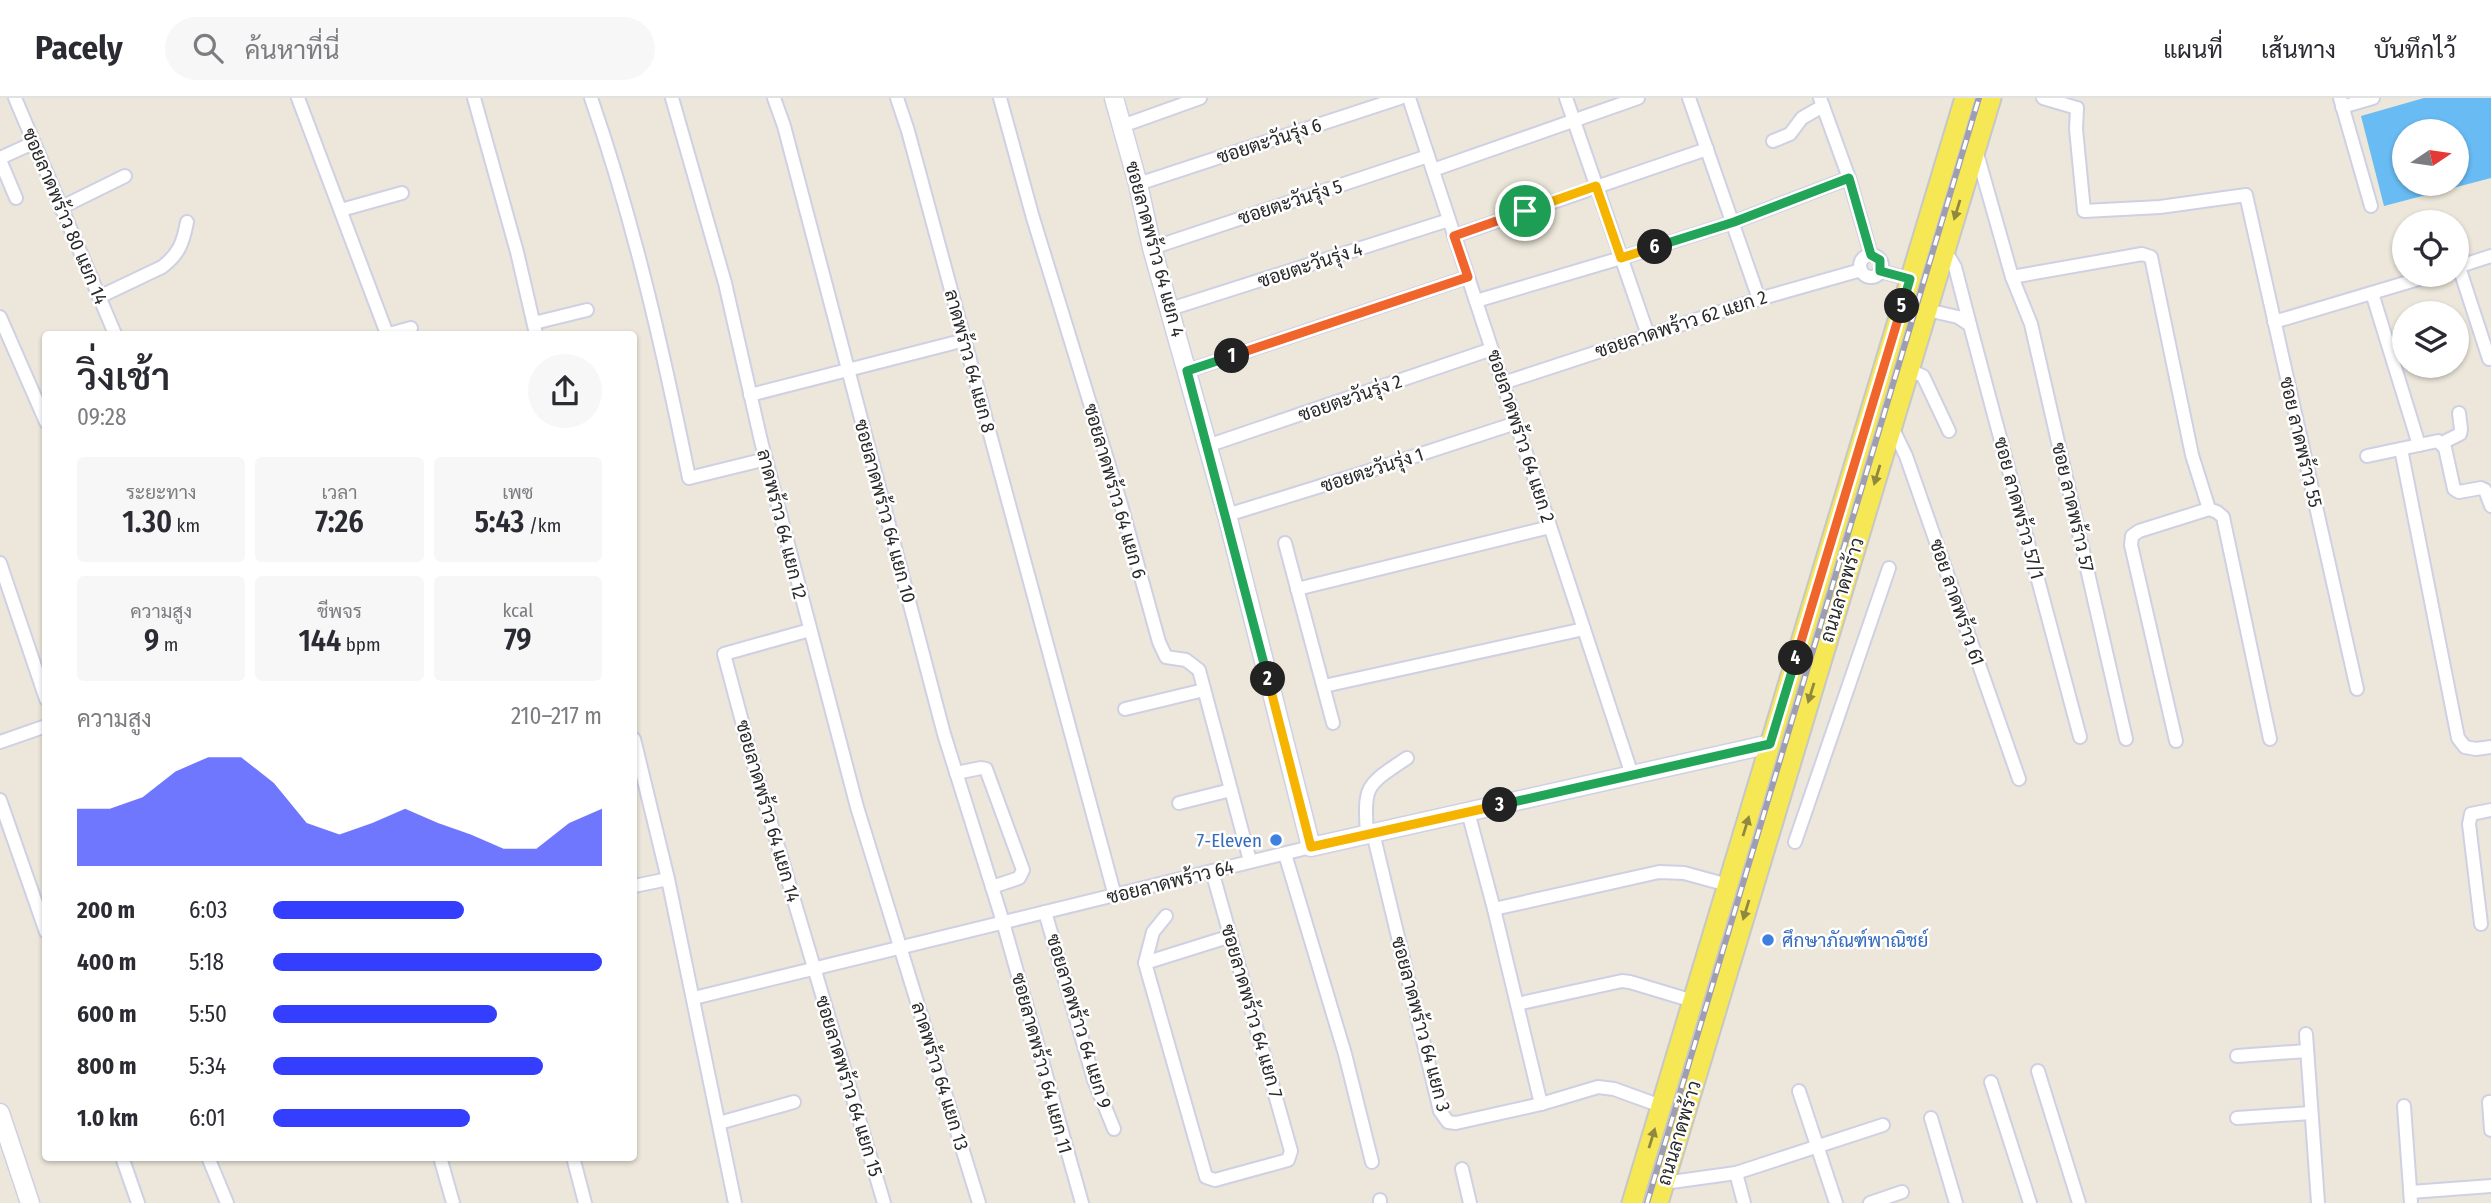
<!DOCTYPE html>
<html lang="th">
<meta charset="utf-8">
<style>
body{margin:0;font-family:"Fira Sans Condensed",Sarabun,sans-serif;background:#f7f7f7;color:#2b2b33;height:100vh;display:flex;flex-direction:column;font-size:26px;white-space:nowrap}
*{box-sizing:border-box;margin:0}
p{font-size:23px;color:#7c7c81}
.icon{flex:none;width:38px;height:38px;fill:none;stroke:currentColor;stroke-width:2;stroke-linecap:round;stroke-linejoin:round}
.map{position:relative;flex:1;overflow:hidden}
.details{position:absolute;left:42px;top:233px;width:595px;height:830px;display:flex;flex-direction:column;background:#fff;border-radius:7px;box-shadow:0 2px 5px #0004}
.details>*{flex:none}
.needle{width:46px;rotate:77deg}
.fabs{position:absolute;left:2392px;top:21px;display:grid;gap:14px}
.fabs a{display:grid;place-items:center;width:77px;height:77px;border-radius:50%;background:#fff;box-shadow:0 2px 5px #0004;font-size:35px}
.pin{position:absolute;display:grid;place-items:center;width:60px;height:60px;color:#fff;margin:-30px;border:4px solid #fff;border-radius:50%;box-shadow:0 2px 7px #0007}
.km{position:absolute;width:35px;height:35px;margin:-18px;border-radius:50%;background:#222;color:#fff;font-size:19px;line-height:35px;text-align:center}
.round{display:grid;place-items:center;flex:none;width:74px;height:74px;border-radius:37px;background:#f7f7f7}
.summary{display:flex;align-items:center;justify-content:space-between;height:119px;padding:0 35px}
h1{font-size:38px;font-weight:600;line-height:52px}
.metrics{display:grid;grid-template-columns:repeat(3,1fr);gap:10px;height:119px;padding:7px 35px}
.metrics div{display:grid;align-content:center;border-radius:7px;background:#f7f7f7;text-align:center}
.metrics b{font-size:30px;font-weight:600}
.metrics small{font-size:19px;font-weight:400}
.metrics p{font-size:19px}
.chart{height:196px;padding:14px 35px}
.chart p{display:flex;justify-content:space-between}
.chart svg{width:100%;height:126px;margin-top:7px;fill:#343eff;opacity:.7}
ul{padding:0 35px;list-style:none;font-size:23px}
li{display:grid;grid-template-columns:112px 84px 1fr;align-items:center;height:52px}
li i{height:18px;border-radius:9px;background:#343eff}
header{display:flex;align-items:center;gap:42px;box-sizing:border-box;height:98px;padding:0 35px;background:#fff;border-bottom:2px solid #e1e1e2}
header strong{font-size:33px}
nav{display:flex;gap:38px;margin-inline-start:auto;font-size:24px}
.search{width:490px;height:63px;background:#f7f7f7;display:flex;align-items:center;gap:18px;box-sizing:border-box;padding:0 24px;border-radius:38px;color:#7c7c81;font-size:26px}
.map>svg:first-child{display:block}
.water{fill:#68bbf3;fill-rule:evenodd}
.lines{fill:none;stroke-linecap:round;stroke-linejoin:round}
.street-casing{stroke:#cfd0e3;stroke-width:16}
.secondary-casing{stroke:#cfd0e3;stroke-width:21}
.primary-casing{stroke:#c7c7c7;stroke-width:23}
.street{stroke:#fff;stroke-width:12}
.secondary{stroke:#fff;stroke-width:18}
.primary{stroke:#f6e755;stroke-width:19}
.rail-casing{stroke:#9d9db5;stroke-width:6}
.rail{stroke:#fff;stroke-width:3.5;stroke-dasharray:10;stroke-linecap:butt}
.oneway{fill:#90883f}
.split-1-casing{stroke:#fff;stroke-width:14}
.split-2-casing{stroke:#fff;stroke-width:14}
.split-3-casing{stroke:#fff;stroke-width:14}
.split-4-casing{stroke:#fff;stroke-width:14}
.split-5-casing{stroke:#fff;stroke-width:14}
.split-6-casing{stroke:#fff;stroke-width:14}
.split-7-casing{stroke:#fff;stroke-width:14}
.split-1{stroke:#f0652b;stroke-width:9}
.split-2{stroke:#22a559;stroke-width:9}
.split-3{stroke:#f5b400;stroke-width:9}
.split-4{stroke:#22a559;stroke-width:9}
.split-5{stroke:#f0652b;stroke-width:9}
.split-6{stroke:#22a559;stroke-width:9}
.split-7{stroke:#f5b400;stroke-width:9}
.shop-dot{fill:#3f7fe0;stroke:#fff;stroke-width:2.5}
.labels{text-anchor:middle;dominant-baseline:central;stroke-width:5;stroke-linejoin:round;paint-order:stroke}
.street-label{font-size:19px;fill:#292929;stroke:#fff}
.shop-label{font-size:19px;fill:#366cbe;stroke:#fff;text-anchor:end}
</style>
<header>
<strong>Pacely</strong>
<div class="search"><svg class="icon" aria-label="search" viewBox="0 0 24 24"><circle cx="10" cy="10" r="6"/><path d="M15 15l6 6"/></svg>ค้นหาที่นี่</div>
<nav><a>แผนที่</a><a>เส้นทาง</a><a>บันทึกไว้</a></nav>
</header>
<div class="map">
<svg width="2491" height="1105" viewBox="0 0 2491 1105">
<rect width="100%" height="100%" fill="#ece7da"/>
<!-- water -->
<path class="water" d="M2424,0h67v80l-107,28 -23,-90zM2404,33h53v53h-53z"/>
<g class="lines">
<defs>
<g id="street">
<path d="M15,0l100,236"/>
<path d="M298,0l89,236"/>
<path d="M474,0l43,154 19,82"/>
<path d="M591,0c43,124 72,252 98,380l77,-19"/>
<path d="M672,0l53,185 36,158 96,366 122,396"/>
<path d="M774,0l10,28 160,608 59,188 79,281"/>
<path d="M897,0l11,33 207,765"/>
<path d="M1000,0l33,120 87,283 39,141 7,15 20,3 13,10 51,191"/>
<path d="M1409,0l223,677"/>
<path d="M1566,0l82,237"/>
<path d="M1689,0l70,201"/>
<path d="M1820,0l29,80 22,77"/>
<path d="M2043,0l34,10 -1,21 8,82 76,-4 86,-12 111,494"/>
<path d="M2340,0l31,108"/>
<path d="M2342,9l31,-9"/>
<path d="M1122,28l78,-28"/>
<path d="M1773,43l17,-7 12,-16 21,-12"/>
<path d="M1976,52l36,127 19,47 95,415"/>
<path d="M0,60l33,-15"/>
<path d="M0,62l16,38"/>
<path d="M1433,72l205,-72"/>
<path d="M1138,86l262,-86"/>
<path d="M60,110l65,-32"/>
<path d="M341,112l61,-17"/>
<path d="M1454,138l253,-87"/>
<path d="M1152,150l276,-92"/>
<path d="M1945,152l10,17 15,58"/>
<circle cx="1871" cy="168" r="11"/>
<path d="M2457,169l34,-11"/>
<path d="M2459,169l30,92"/>
<path d="M1880,173l30,8"/>
<path d="M2012,179l130,-23 9,3 41,198 17,54 8,3 6,5 47,222"/>
<path d="M2372,195l47,152"/>
<path d="M99,199l63,-30c17,-13 21,-24 25,-45"/>
<path d="M1476,203l145,-43 113,-36 115,-44"/>
<path d="M1170,211l279,-89"/>
<path d="M1927,212l31,7 12,8 110,412"/>
<path d="M0,219l46,105"/>
<path d="M2274,224l158,-47"/>
<path d="M534,225l53,-13"/>
<path d="M389,236l22,-6"/>
<path d="M1909,272l14,6 26,55"/>
<path d="M1187,273l281,-94"/>
<path d="M1503,285l256,-84 102,-29"/>
<path d="M750,297l215,-55"/>
<path d="M1892,329l14,29 113,323"/>
<path d="M2442,345l18,-9 1,-5 -2,-16"/>
<path d="M1207,348l285,-97"/>
<path d="M2401,351l57,289 7,9 11,2 15,-2"/>
<path d="M2367,358l71,-15 7,7 9,41 5,3 22,-4 4,2 6,16"/>
<path d="M1227,417l139,-43 150,-49"/>
<path d="M1285,445l48,180"/>
<path d="M0,465l46,136"/>
<path d="M1297,491l253,-62"/>
<path d="M810,532l-86,24 28,105 132,444"/>
<path d="M1324,588l260,-57"/>
<path d="M1125,611l79,-19"/>
<path d="M634,641l34,140 67,324"/>
<path d="M2176,643l-45,-196 1,-9 7,-5 70,-22"/>
<path d="M0,644l46,-16"/>
<path d="M956,675l25,-5 5,1 37,101 -4,8 -27,9"/>
<path d="M0,702l46,132"/>
<path d="M1179,705l52,-13"/>
<path d="M1468,714l26,97 47,195"/>
<path d="M1373,735l67,278 8,11 8,1 85,-19 57,-17 16,2 47,17"/>
<path d="M1367,737c-3,-50 -2,-49 40,-77"/>
<path d="M1795,744l94,-274"/>
<path d="M1285,756l60,200 27,108"/>
<path d="M634,788l34,-7"/>
<path d="M1494,811l165,-37 25,1 44,12"/>
<path d="M1045,814l49,168 20,49"/>
<path d="M1166,818l-13,16 -8,31 61,214 9,3 73,-20 3,-9 -79,-280"/>
<path d="M2481,826l-12,-100 2,-10 20,-4"/>
<path d="M1145,865l86,-27"/>
<path d="M694,900l617,-151"/>
<path d="M1517,906l105,-23 8,1 63,19"/>
<path d="M2306,936l12,169"/>
<path d="M2237,958l70,-5"/>
<path d="M2038,973l41,132"/>
<path d="M1991,984l39,121"/>
<path d="M1799,993l37,112"/>
<path d="M2489,1004l2,28"/>
<path d="M2404,1008l7,97"/>
<path d="M1931,1020l25,85"/>
<path d="M2237,1020l74,-5"/>
<path d="M719,1025l75,-21"/>
<path d="M122,1059l16,46"/>
<path d="M208,1059l19,46"/>
<path d="M440,1059l13,46"/>
<path d="M573,1059l12,46"/>
<path d="M1462,1071l8,34"/>
<path d="M1736,1075l147,-48"/>
<path d="M1664,1085l72,-10 8,30"/>
<path d="M2411,1094l80,-6"/>
<path d="M1380,1102v3"/>
<path d="M1870,1105l32,-11"/>
</g>
<g id="secondary">
<path d="M1114,0l24,86 14,64 75,267 84,332 459,-103"/>
<path d="M0,1015l30,90"/>
</g>
<g id="primary">
<path d="M1632,1105l333,-1105"/>
<path d="M1658,1105l333,-1105"/>
</g>
</defs>
<!-- street casing -->
<use href="#street" class="street-casing"/>
<!-- secondary casing -->
<use href="#secondary" class="secondary-casing"/>
<!-- primary casing -->
<use href="#primary" class="primary-casing"/>
<!-- street -->
<use href="#street" class="street"/>
<!-- secondary -->
<use href="#secondary" class="secondary"/>
<!-- primary -->
<use href="#primary" class="primary"/>
<defs>
<path id="rail" d="M1647,1105l332,-1105"/>
</defs>
<!-- rail casing -->
<use href="#rail" class="rail-casing"/>
<!-- rail -->
<use href="#rail" class="rail"/>
</g>
<!-- one-way arrows -->
<defs><path id="oneway-solid" d="M-6-.8H1V-3.2L6.5 0L1 3.2V.8H-6Z" transform="scale(1.75)"/></defs>
<g class="oneway">
<use href="#oneway-solid" transform="translate(1957 112) rotate(107)"/>
<use href="#oneway-solid" transform="translate(1877 377) rotate(107)"/>
<use href="#oneway-solid" transform="translate(1811 595) rotate(107)"/>
<use href="#oneway-solid" transform="translate(1746 728) rotate(-73)"/>
<use href="#oneway-solid" transform="translate(1746 812) rotate(107)"/>
<use href="#oneway-solid" transform="translate(1652 1040) rotate(-73)"/>
</g>
<g class="lines">
<defs>
<path id="split-1" d="M1232,258l236,-79 -14,-41 71,-25"/>
<path id="split-2" d="M1232,258l-45,15 81,308"/>
<path id="split-3" d="M1268,581l43,168 189,-42"/>
<path id="split-4" d="M1500,707l270,-61 26,-86"/>
<path id="split-5" d="M1796,560l106,-352"/>
<path id="split-6" d="M1655,149l79,-25 115,-44 22,77 9,5v11l30,8 -8,27"/>
<path id="split-7" d="M1525,113l71,-25 25,72 34,-11"/>
</defs>
<!-- split-1 casing -->
<use href="#split-1" class="split-1-casing"/>
<!-- split-2 casing -->
<use href="#split-2" class="split-2-casing"/>
<!-- split-3 casing -->
<use href="#split-3" class="split-3-casing"/>
<!-- split-4 casing -->
<use href="#split-4" class="split-4-casing"/>
<!-- split-5 casing -->
<use href="#split-5" class="split-5-casing"/>
<!-- split-6 casing -->
<use href="#split-6" class="split-6-casing"/>
<!-- split-7 casing -->
<use href="#split-7" class="split-7-casing"/>
<!-- split-1 -->
<use href="#split-1" class="split-1"/>
<!-- split-2 -->
<use href="#split-2" class="split-2"/>
<!-- split-3 -->
<use href="#split-3" class="split-3"/>
<!-- split-4 -->
<use href="#split-4" class="split-4"/>
<!-- split-5 -->
<use href="#split-5" class="split-5"/>
<!-- split-6 -->
<use href="#split-6" class="split-6"/>
<!-- split-7 -->
<use href="#split-7" class="split-7"/>
</g>
<!-- markers -->
<g class="shop-dot">
<circle cx="1276" cy="742" r="7"/>
<circle cx="1768" cy="842" r="7"/>
</g>
<g class="labels">
<!-- street labels -->
<g class="street-label">
<text transform="translate(1269 43) rotate(-18)">ซอยตะวันรุ่ง 6</text>
<text transform="translate(1290 104) rotate(-18)">ซอยตะวันรุ่ง 5</text>
<text transform="translate(65 118) rotate(67)">ซอยลาดพร้าว 80 แยก 14</text>
<text transform="translate(1155 151) rotate(75)">ซอยลาดพร้าว 64 แยก 4</text>
<text transform="translate(1310 167) rotate(-18)">ซอยตะวันรุ่ง 4</text>
<text transform="translate(1681 226) rotate(-18)">ซอยลาดพร้าว 62 แยก 2</text>
<text transform="translate(970 263) rotate(75)">ลาดพร้าว 64 แยก 8</text>
<text transform="translate(1350 300) rotate(-19)">ซอยตะวันรุ่ง 2</text>
<text transform="translate(1521 338) rotate(72)">ซอยลาดพร้าว 64 แยก 2</text>
<text transform="translate(2301 344) rotate(77)">ซอย ลาดพร้าว 55</text>
<text transform="translate(1372 372) rotate(-18)">ซอยตะวันรุ่ง 1</text>
<text transform="translate(1115 393) rotate(74)">ซอยลาดพร้าว 64 แยก 6</text>
<text transform="translate(2073 409) rotate(77)">ซอย ลาดพร้าว 57</text>
<text transform="translate(2019 410) rotate(75)">ซอย ลาดพร้าว 57/1</text>
<text transform="translate(885 413) rotate(75)">ซอยลาดพร้าว 64 แยก 10</text>
<text transform="translate(782 426) rotate(76)">ลาดพร้าว 64 แยก 12</text>
<text transform="translate(1842 492) rotate(-73)">ถนนลาดพร้าว</text>
<text transform="translate(1957 504) rotate(71)">ซอย ลาดพร้าว 61</text>
<text transform="translate(768 713) rotate(74)">ซอยลาดพร้าว 64 แยก 14</text>
<text transform="translate(1170 784) rotate(-14)">ซอยลาดพร้าว 64</text>
<text transform="translate(1252 913) rotate(74)">ซอยลาดพร้าว 64 แยก 7</text>
<text transform="translate(1079 923) rotate(73)">ซอยลาดพร้าว 64 แยก 9</text>
<text transform="translate(1421 926) rotate(75)">ซอยลาดพร้าว 64 แยก 3</text>
<text transform="translate(1042 965) rotate(75)">ซอยลาดพร้าว 64 แยก 11</text>
<text transform="translate(940 978) rotate(73)">ลาดพร้าว 64 แยก 13</text>
<text transform="translate(849 988) rotate(73)">ซอยลาดพร้าว 64 แยก 15</text>
<text transform="translate(1679 1035) rotate(-73)">ถนนลาดพร้าว</text>
</g>
<!-- shop labels -->
<g class="shop-label">
<text x="1262" y="742">7-Eleven</text>
<text x="1782" y="842" text-anchor="start">ศึกษาภัณฑ์พาณิชย์</text>
</g>
</g>
</svg>
<div class="fabs">
<a><svg class="needle" viewBox="-14 -14 28 28"><path d="M0-13l5 13h-10z" fill="#e53935"/><path d="M0 13l5-13h-10z" fill="#7c7c81"/></svg></a>
<a><svg class="icon" aria-label="locate" viewBox="0 0 24 24"><circle cx="12" cy="12" r="6"/><path d="M12 2v4M12 18v4M2 12h4M18 12h4"/></svg></a>
<a><svg class="icon" aria-label="layers" viewBox="0 0 24 24"><path d="M12 4l9 5-9 5-9-5zM3 14l9 5 9-5"/></svg></a>
</div>
<div class="pin" style="left:1525px;top:113px;background:#1e9e55"><svg class="icon" aria-label="arrive" viewBox="0 0 24 24"><path d="M6 21V4h12l-3 4 3 4H6"/></svg></div>
<b class="km" style="left:1232px;top:258px">1</b>
<b class="km" style="left:1268px;top:581px">2</b>
<b class="km" style="left:1500px;top:707px">3</b>
<b class="km" style="left:1796px;top:560px">4</b>
<b class="km" style="left:1902px;top:208px">5</b>
<b class="km" style="left:1655px;top:149px">6</b>
<section class="details">
<div class="summary"><div><h1>วิ่งเช้า</h1><p>09:28</p></div><a class="round"><svg class="icon" aria-label="share" viewBox="0 0 24 24"><path d="M12 15V3M7 8l5-5 5 5M5 13v7h14v-7"/></svg></a></div>
<div class="metrics">
<div><p>ระยะทาง</p><b>1.30<small> km</small></b></div>
<div><p>เวลา</p><b>7:26</b></div>
<div><p>เพซ</p><b>5:43<small> /km</small></b></div>
</div>
<div class="metrics">
<div><p>ความสูง</p><b>9<small> m</small></b></div>
<div><p>ชีพจร</p><b>144<small> bpm</small></b></div>
<div><p>kcal</p><b>79</b></div>
</div>
<div class="chart"><p><span>ความสูง</span>210–217 m</p>
<svg viewBox="0 0 160 44" preserveAspectRatio="none"><path d="M0 44V24L10 24L20 20L30 11L40 6L50 6L60 15L70 29L80 33L90 29L100 24L110 29L120 33L130 38L140 38L150 29L160 24V44z"/></svg>
</div>
<ul>
<li><b>200 m</b>6:03<i style="width:58%"></i></li>
<li><b>400 m</b>5:18<i style="width:100%"></i></li>
<li><b>600 m</b>5:50<i style="width:68%"></i></li>
<li><b>800 m</b>5:34<i style="width:82%"></i></li>
<li><b>1.0 km</b>6:01<i style="width:60%"></i></li>
</ul>
</section>
</div>
